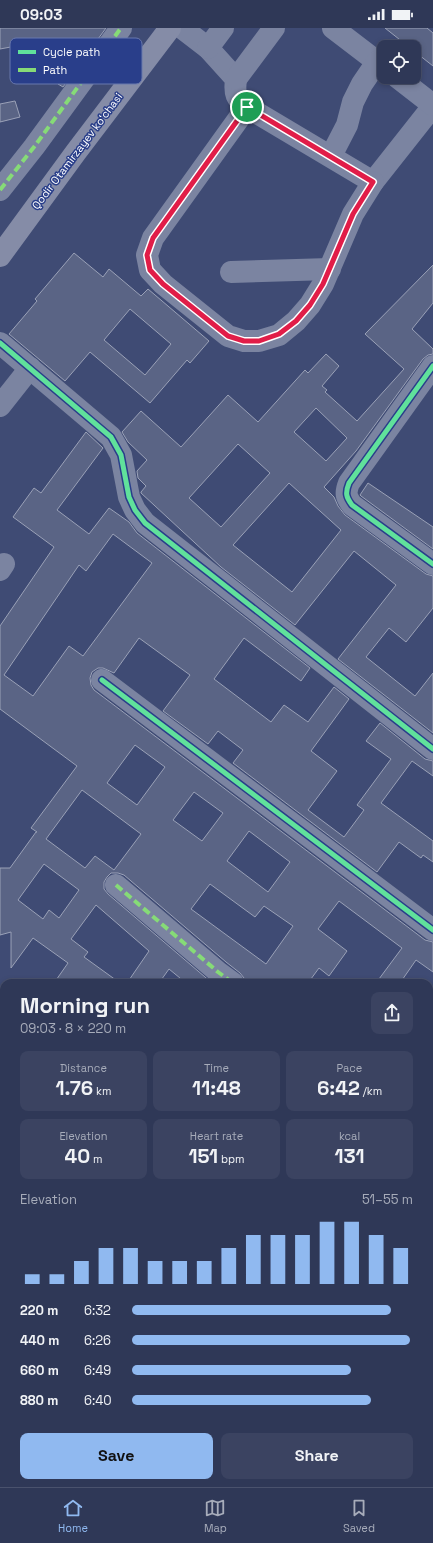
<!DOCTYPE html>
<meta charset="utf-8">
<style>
body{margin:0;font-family:"Space Grotesk",sans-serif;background:#3b4361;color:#f1f3f6;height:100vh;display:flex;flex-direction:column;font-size:15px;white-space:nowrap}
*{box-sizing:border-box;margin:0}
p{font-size:13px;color:#a7acba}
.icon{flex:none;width:22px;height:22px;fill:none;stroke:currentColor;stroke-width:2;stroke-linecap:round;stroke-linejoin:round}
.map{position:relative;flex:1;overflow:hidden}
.panel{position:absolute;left:0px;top:951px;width:433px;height:508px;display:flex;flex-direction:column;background:#2f3857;border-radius:12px 12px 0 0;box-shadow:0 2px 6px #0003,0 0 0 1px #4a526d}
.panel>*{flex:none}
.tools{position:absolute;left:377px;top:12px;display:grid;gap:8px}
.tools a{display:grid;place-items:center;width:44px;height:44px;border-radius:8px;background:#2f3857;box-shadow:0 2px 6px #0003,0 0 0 1px #4a526d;font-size:20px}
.pin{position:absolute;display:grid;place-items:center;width:34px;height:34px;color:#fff;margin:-17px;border:2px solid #fff;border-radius:50%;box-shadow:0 1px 4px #0007}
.round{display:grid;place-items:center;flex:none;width:42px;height:42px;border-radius:8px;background:#3b4361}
.headline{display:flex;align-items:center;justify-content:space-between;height:68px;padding:0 20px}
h1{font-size:22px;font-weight:700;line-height:30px}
.metrics{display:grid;grid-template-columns:repeat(3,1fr);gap:6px;height:68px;padding:4px 20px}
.metrics div{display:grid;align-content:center;border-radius:8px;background:#3b4361;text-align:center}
.metrics b{font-size:20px;font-weight:700}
.metrics small{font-size:11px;font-weight:400}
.metrics p{font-size:11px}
.chart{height:112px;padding:8px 20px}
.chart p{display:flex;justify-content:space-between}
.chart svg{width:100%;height:72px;margin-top:4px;stroke:#90b9f0;stroke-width:6}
.action{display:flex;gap:8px;margin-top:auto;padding:8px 20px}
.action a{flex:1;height:46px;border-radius:8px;background:#90b9f0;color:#111;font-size:16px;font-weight:700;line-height:46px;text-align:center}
.action a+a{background:#3b4361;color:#f1f3f6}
ul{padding:0 20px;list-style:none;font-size:13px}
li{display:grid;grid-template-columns:64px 48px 1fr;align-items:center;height:30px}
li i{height:10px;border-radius:5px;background:#90b9f0}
.status{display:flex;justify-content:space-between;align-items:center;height:28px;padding:0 20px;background:#2f3857;direction:ltr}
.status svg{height:11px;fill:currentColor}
.menu{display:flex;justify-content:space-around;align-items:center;height:56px;border-top:1px solid #4a526d;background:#2f3857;font-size:11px;color:#a7acba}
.menu a{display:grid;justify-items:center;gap:2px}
.menu .selected{color:#90b9f0}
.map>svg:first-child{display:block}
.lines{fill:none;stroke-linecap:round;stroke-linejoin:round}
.canal{stroke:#3e4d84;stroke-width:21}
.building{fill:#5a6485;stroke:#9aa1b7;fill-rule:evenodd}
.minor{stroke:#7b84a1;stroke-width:22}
.major{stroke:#858ca7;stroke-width:22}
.quiet{stroke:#86db77;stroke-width:4;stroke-dasharray:8 4;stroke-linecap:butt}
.cycleway-casing{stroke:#293e8a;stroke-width:8}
.cycleway{stroke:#60e19b;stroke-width:5}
.route-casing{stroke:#fff;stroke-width:8}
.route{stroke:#e11d48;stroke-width:5}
.labels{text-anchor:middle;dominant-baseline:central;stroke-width:3;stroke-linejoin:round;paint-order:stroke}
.street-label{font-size:11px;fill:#fff;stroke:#293e8a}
.key{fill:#293e8a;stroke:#6978ad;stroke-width:1}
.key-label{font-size:11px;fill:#fff}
</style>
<div class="status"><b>09:03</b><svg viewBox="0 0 49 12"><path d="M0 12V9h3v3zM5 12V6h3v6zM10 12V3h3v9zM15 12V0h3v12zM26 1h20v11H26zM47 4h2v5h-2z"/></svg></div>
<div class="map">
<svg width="433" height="1459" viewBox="0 0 433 1459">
<rect width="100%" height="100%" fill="#3f4b74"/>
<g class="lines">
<!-- canal -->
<g class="canal">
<path d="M429,1203l4,-5"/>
<path d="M250,1459l3,-4"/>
</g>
</g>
<!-- building -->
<g class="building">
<path d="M0,0h106l-43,59 -5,-3 -3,-13 -14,3 -9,-31 -32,6z"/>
<path d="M385,0h42l6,5v33l-19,-15v-4h-5z"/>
<path d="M15,73l5,16 -20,5v-18z"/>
<path d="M74,225l29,24 6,-8 32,27 7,-7 61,52 -19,22 -3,-3 -37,43 -60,-51 -25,29 -56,-47 28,-33 -2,-2zM130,281l41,35 -26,31 -41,-35z"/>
<path d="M433,237v38l-21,26 21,20v5l-5,1 -5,4 -67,92 -32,36 10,10 4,9 7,9 81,59 7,2v32l-27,34 -17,-14 -23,29 49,39 18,-23v60l-95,-74 58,-74 -42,-34 -59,74 -74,-58 -80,-74v-1l5,-6 -8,-8 -1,-7 10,-11 -19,-18 -6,-10 19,-21 40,36 47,-52 30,27 47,-52 3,3 18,-19 13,12 -17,20 5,4 -2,2 32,29 47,-52 -39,-35zM316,380l31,30 -21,23 -32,-29zM238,416l32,29 -49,54 -32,-29zM289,455l52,47 -49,62 -59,-47z"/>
<path d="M86,404l17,16 -46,62 32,24 20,-26 20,14 8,11 173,135 -9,13 -57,-43 -30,41 57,43 13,-17 24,17 26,-35 15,12 -38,52 26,20 -29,39 36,27 20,-27 -7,-5 34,-46 -25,-18 14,-18 45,36 8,2v15l-21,-15 -31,42 52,38v21l-10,-7 -2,3 -22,-16 -22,30 -144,-109 10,-13 -25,-19 -10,13 -45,-33 27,-36 -51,-37 -25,35 -11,-5h-5l-6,4 -2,6 1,7 3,5 331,250 8,2v30l-17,-12 -16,23h-24l26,-35 -63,-47 -21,28 29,22 -18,25 -10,-8 -11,15h-63l-1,-5 -4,-5 -14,-11 -102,-87 -6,-2h-7l-4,4 -3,5v7l4,5 104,89h-26l-17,-14 -10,14h-32l22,-32 -53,-46 -25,34 17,13 -4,5 36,26h-66l14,-20 -35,-25 -22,30v-36l-11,3v-67h10l26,-36h1l-6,-4 46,-62 -77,-57v-83l54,-79 -41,-30 21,-29 7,5zM113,506l39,29 -69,93 -14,-10 -36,50 -29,-21 75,-110 7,6zM135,717l30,22 -28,38 -30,-22zM82,762l59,44 -27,36 -19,-14 -10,12 -39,-29zM194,764l29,21 -21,28 -29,-21zM249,803l41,31 -22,30 -41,-31zM44,836l35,26 -20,28 -10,-8 -6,9 -25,-19zM210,856l45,33 9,-11 29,20 -27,38 -75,-55z"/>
<path d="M368,455l65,44v22l-72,-53 -1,-1z"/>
</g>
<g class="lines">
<!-- minor -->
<g class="minor">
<path d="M182,0l26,20 28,31c-2,15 0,19 11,28l126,75 60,-76"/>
<path d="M333,0l51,39"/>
<path d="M208,20l15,-20"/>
<path d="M397,49l36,28"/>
<path d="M236,51l38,-51"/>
<path d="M247,79l-94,131 -6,17 3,15 13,14 65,52 16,5h15l20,-6 17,-14 14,-16 13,-21 30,-70 20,-32"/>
<path d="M331,128l16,-31 6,-23 9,-18 15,-22"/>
<path d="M0,162l34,-43 87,-119"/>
<path d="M231,244l99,-3"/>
<path d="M0,315l111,94 10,18 8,42 6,13 10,13 288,226"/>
<path d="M433,338l-84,117c-4,10 -3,14 3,22l81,59"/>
<path d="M0,378l30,-38"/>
<path d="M0,542l4,-6"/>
<path d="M102,652l331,250"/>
<path d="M116,857l102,87 15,11"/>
<path d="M429,1050l4,-6"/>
<path d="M0,1253l4,3"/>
<path d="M429,1342l4,-6"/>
<path d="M47,1455l5,4"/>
<path d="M143,1459l2,-4"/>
<path d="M345,1459l3,-4"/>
</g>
<!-- major -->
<path class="major" d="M0,228l76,-104 94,-124"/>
<!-- quiet -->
<g class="quiet">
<path d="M0,162l34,-43 87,-119"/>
<path d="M116,857l102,87 15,11"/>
<path d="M429,1050l4,-6"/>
<path d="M143,1459l2,-4"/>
</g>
<defs>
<g id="cycleway">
<path d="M0,315l111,94 10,18 8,42 6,13 10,13 288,226"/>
<path d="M433,338l-84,117c-4,10 -3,14 3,22l81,59"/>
<path d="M102,652l331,250"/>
</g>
</defs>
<!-- cycleway casing -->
<use href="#cycleway" class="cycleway-casing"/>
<!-- cycleway -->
<use href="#cycleway" class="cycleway"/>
</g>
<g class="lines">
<defs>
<path id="route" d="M247,79l126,75 -20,32 -30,70 -13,21 -14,16 -17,13 -20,7h-15l-16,-5 -65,-52 -13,-14 -3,-15 6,-17z"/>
</defs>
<!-- route casing -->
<use href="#route" class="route-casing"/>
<!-- route -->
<use href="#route" class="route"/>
</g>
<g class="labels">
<!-- street labels -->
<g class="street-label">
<text transform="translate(77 123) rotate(-53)">Qodir Otamirzayev koʻchasi</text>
</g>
</g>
<!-- legend -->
<rect x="10" y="10" width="132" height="46" rx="6" class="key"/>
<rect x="18" y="22" width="18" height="4" fill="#60e19b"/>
<rect x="18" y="40" width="18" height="4" fill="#86db77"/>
<g class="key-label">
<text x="43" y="28">Cycle path</text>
<text x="43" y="46">Path</text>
</g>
</svg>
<div class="tools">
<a><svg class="icon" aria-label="locate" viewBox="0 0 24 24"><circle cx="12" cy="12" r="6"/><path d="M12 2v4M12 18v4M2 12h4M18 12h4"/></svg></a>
</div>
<div class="pin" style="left:247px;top:79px;background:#1e9e55"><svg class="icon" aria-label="arrive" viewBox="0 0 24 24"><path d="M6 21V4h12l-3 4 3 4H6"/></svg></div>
<section class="panel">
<div class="headline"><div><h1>Morning run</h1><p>09:03 · 8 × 220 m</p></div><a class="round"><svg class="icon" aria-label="share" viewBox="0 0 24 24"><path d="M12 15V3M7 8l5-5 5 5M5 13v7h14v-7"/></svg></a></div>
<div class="metrics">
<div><p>Distance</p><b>1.76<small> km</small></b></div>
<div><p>Time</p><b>11:48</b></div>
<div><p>Pace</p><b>6:42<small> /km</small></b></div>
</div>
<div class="metrics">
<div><p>Elevation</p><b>40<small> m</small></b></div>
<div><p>Heart rate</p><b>151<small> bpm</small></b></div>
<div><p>kcal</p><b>131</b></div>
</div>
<div class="chart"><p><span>Elevation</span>51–55 m</p>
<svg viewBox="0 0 160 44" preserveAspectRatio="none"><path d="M5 44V38M15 44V38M25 44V30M35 44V22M45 44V22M55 44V30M65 44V30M75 44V30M85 44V22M95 44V14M105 44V14M115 44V14M125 44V6M135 44V6M145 44V14M155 44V22"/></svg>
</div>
<ul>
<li><b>220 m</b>6:32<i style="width:92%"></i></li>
<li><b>440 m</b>6:26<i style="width:99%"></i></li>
<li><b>660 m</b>6:49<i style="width:78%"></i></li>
<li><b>880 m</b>6:40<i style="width:85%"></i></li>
</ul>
<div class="action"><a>Save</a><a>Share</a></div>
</section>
</div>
<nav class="menu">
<a class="selected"><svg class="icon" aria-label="home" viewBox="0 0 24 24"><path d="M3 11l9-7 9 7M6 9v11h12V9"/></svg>Home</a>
<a><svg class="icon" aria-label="map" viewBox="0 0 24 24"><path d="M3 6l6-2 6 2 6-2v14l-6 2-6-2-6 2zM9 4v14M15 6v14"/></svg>Map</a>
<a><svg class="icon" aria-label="saved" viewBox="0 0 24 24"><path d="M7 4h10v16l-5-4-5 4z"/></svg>Saved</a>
</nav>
